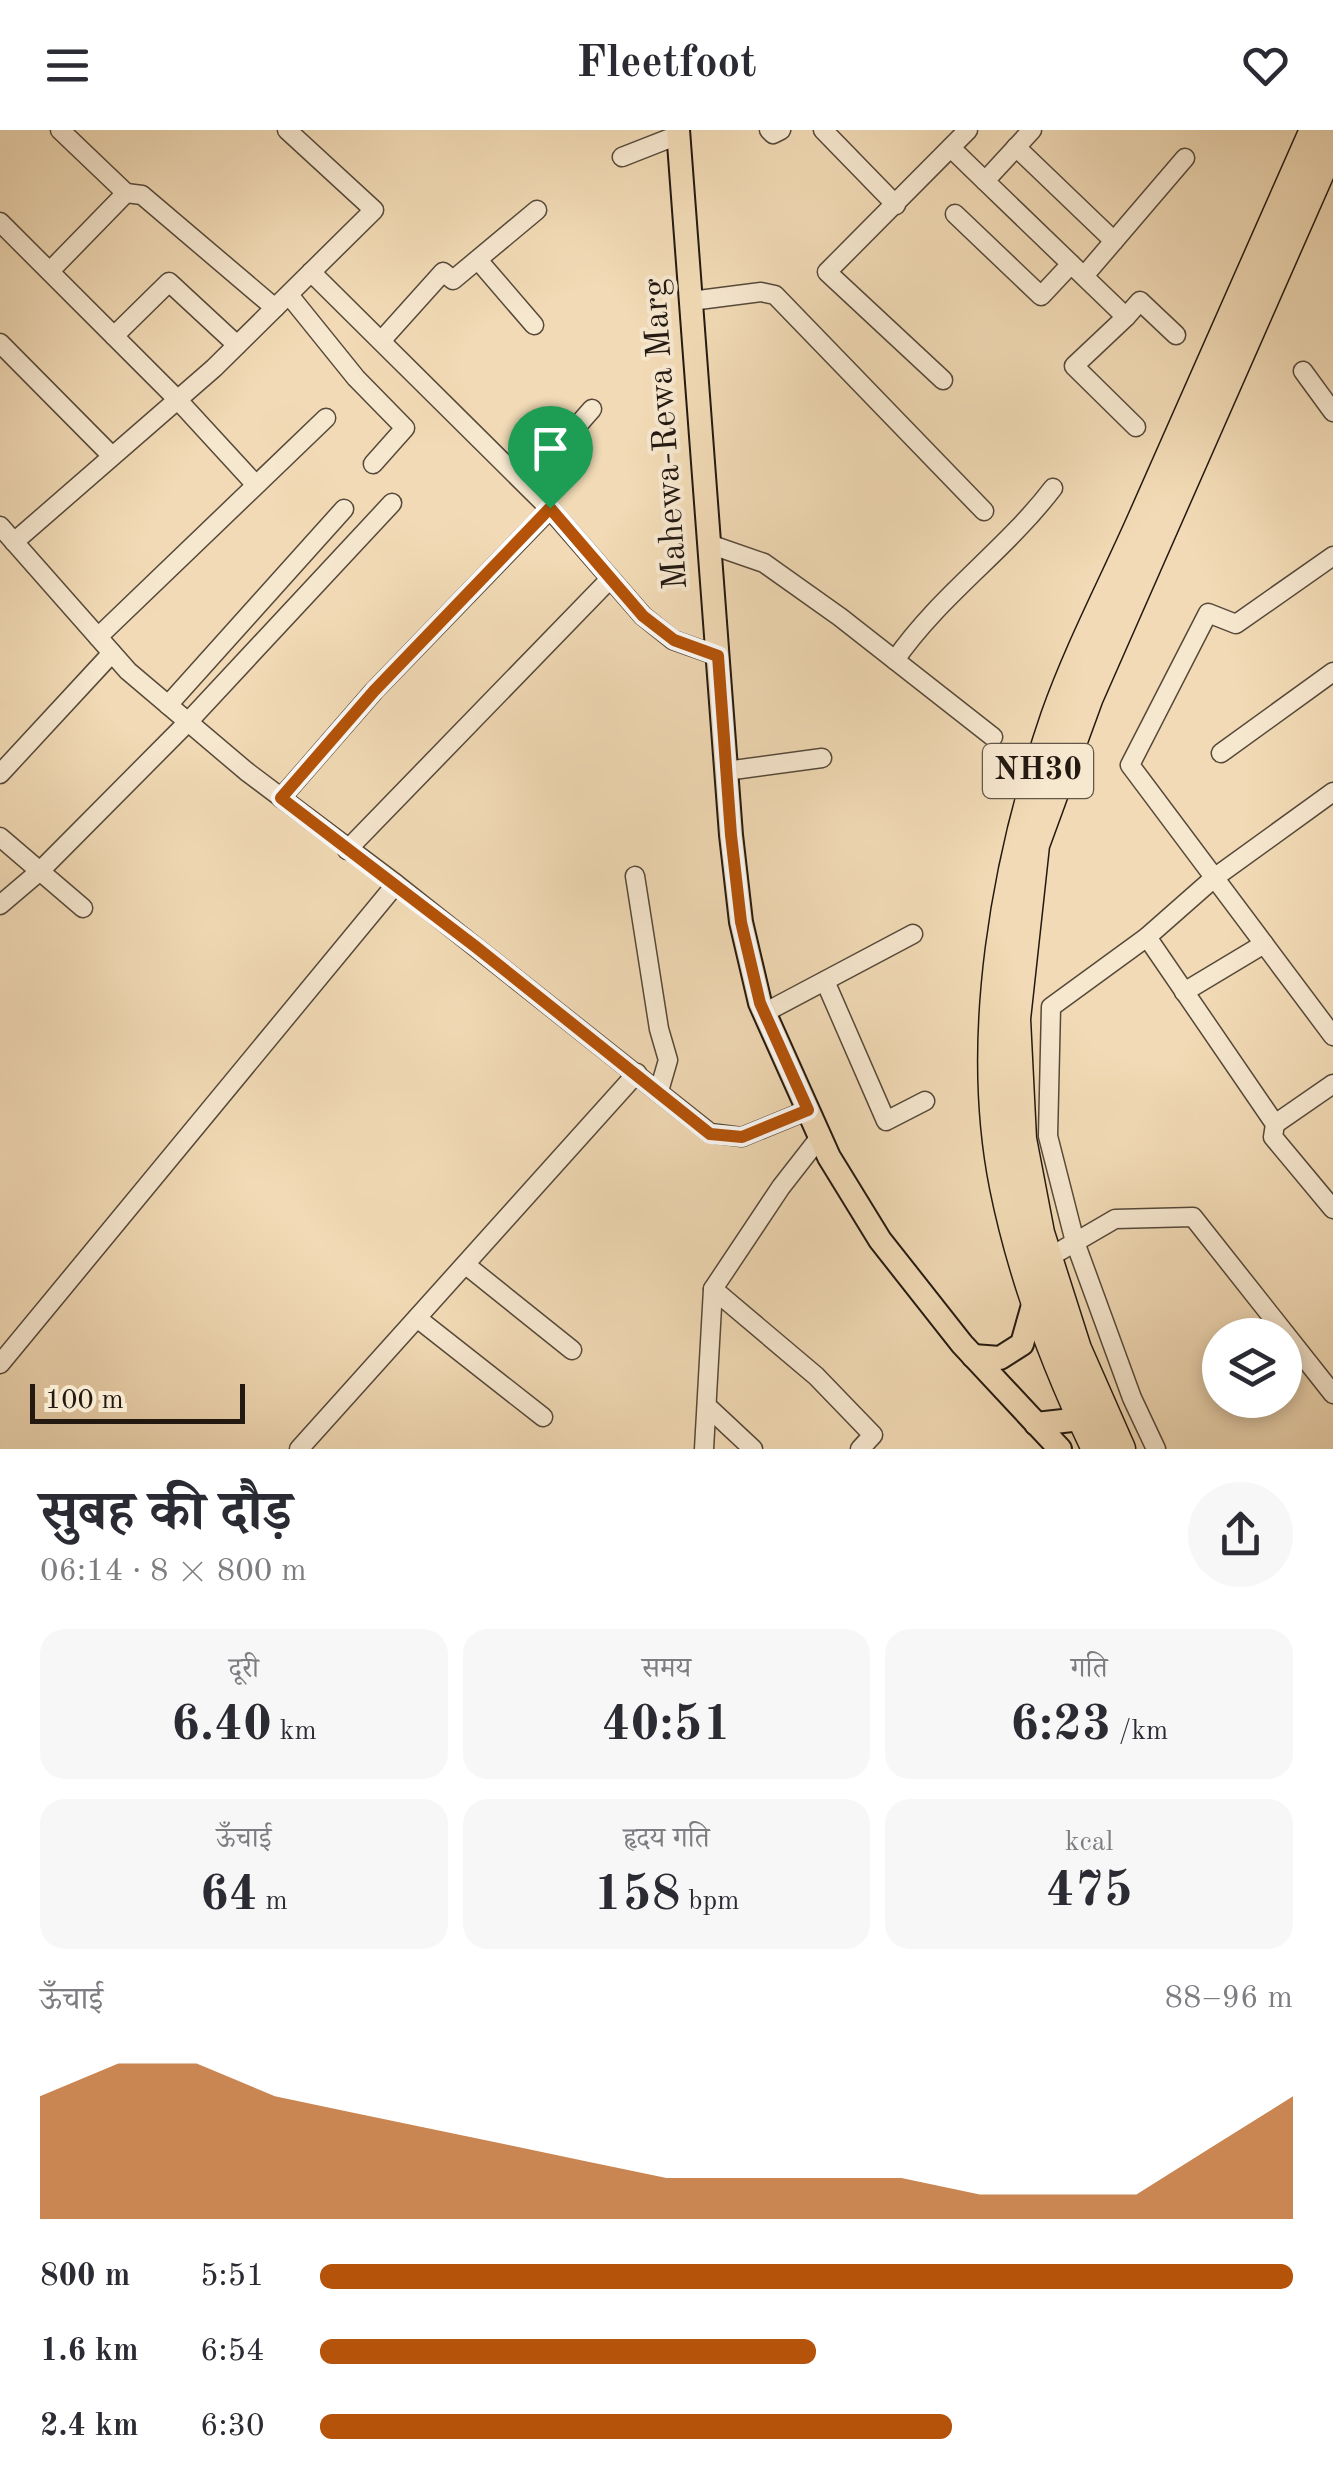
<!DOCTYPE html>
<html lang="hi">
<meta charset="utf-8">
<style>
body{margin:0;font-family:"Old Standard TT","Noto Serif Devanagari",serif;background:#f7f7f7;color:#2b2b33;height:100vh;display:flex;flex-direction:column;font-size:38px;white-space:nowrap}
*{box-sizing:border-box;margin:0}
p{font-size:32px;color:#7c7c81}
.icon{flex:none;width:55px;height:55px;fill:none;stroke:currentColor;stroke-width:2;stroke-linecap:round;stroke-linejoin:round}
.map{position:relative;height:1319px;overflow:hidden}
.drawer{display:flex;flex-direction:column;background:#fff;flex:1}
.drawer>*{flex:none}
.buttons{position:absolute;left:1202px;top:1188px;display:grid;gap:20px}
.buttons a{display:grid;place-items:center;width:100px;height:100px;border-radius:50%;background:#fff;box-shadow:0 5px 15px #0003;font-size:50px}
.scale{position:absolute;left:30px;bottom:25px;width:215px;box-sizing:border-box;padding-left:10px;border:5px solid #231911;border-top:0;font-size:28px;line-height:35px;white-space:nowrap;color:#231911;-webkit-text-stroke:8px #f6e7cf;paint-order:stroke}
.pin{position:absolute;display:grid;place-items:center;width:85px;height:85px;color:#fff;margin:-102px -42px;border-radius:50% 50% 50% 0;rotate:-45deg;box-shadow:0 0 10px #0007}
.pin .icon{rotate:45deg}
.round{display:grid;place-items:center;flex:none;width:105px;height:105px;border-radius:52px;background:#f7f7f7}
.overview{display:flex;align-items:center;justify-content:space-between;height:170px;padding:0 40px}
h1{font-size:55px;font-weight:700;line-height:75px}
.figures{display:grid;grid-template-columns:repeat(3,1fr);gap:15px;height:170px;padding:10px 40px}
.figures div{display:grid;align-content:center;border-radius:25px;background:#f7f7f7;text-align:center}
.figures b{font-size:50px;font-weight:700}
.figures small{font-size:28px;font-weight:400}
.figures p{font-size:28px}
.chart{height:280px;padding:20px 40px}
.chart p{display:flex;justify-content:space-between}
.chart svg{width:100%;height:180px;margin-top:10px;fill:#b45309;opacity:.7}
ul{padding:0 40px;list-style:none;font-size:32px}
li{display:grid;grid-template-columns:160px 120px 1fr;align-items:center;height:75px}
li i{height:25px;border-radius:12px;background:#b45309}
header{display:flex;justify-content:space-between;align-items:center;height:130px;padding:0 40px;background:#fff;font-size:45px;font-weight:700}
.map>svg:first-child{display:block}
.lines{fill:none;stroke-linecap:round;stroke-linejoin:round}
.minor-casing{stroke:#56493a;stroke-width:21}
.major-casing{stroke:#231911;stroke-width:26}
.highway-casing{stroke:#231911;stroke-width:31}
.minor{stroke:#f6e7cf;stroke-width:18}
.major{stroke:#f1dab5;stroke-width:22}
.highway{stroke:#f1dab5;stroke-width:28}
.route-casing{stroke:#fff;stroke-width:20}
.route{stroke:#b45309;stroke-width:12}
.labels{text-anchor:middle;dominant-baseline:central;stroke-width:8;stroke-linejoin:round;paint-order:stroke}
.shield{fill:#f6e7cf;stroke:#62574a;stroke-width:2.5}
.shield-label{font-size:32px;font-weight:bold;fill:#231911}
.street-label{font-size:35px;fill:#231911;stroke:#f6e7cf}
</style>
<header><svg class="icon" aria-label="menu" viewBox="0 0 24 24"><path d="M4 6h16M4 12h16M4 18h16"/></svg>Fleetfoot<svg class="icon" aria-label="heart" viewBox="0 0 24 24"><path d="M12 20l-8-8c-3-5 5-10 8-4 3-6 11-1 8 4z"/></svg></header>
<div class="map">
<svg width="1333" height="1319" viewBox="0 0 1333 1319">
<rect width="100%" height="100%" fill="#f1dab5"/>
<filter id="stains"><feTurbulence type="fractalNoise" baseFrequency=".002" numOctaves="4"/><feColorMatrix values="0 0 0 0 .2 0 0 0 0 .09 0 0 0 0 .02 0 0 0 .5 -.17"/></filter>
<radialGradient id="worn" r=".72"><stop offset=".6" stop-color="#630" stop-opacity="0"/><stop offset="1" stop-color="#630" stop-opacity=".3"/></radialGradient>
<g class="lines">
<defs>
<g id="minor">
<path d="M769,0l4,4 8,-4"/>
<path d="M823,0l73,75"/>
<path d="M1032,0l-47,51 141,136 14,-16 36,34"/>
<path d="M1016,17l98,94"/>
<path d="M951,18l34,33"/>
<path d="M622,27l56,-22"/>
<path d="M126,63l16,2 133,113"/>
<path d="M955,84l86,82 30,-32"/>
<path d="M0,92l177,177 78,85"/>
<path d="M478,130l56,65"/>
<path d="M50,141l76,-78 -66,-63"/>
<path d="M1084,146l101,-118"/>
<path d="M289,165l67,83 49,50 -32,36"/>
<path d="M691,171l70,-9 14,3 209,216"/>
<path d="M1126,187l-52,49 62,61"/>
<path d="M114,206l55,-54 68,63"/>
<path d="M381,211l62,-69 10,8 84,-70"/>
<path d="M0,213l112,113"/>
<path d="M1303,241l30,41"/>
<path d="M943,250l-116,-108 141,-142"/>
<path d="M527,353l65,-74"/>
<path d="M550,379l93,107 30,24 45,16"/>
<path d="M0,396l128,145 118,100 150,113 314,249 32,4 66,-27"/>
<path d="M14,412l200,-174 160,-158 -87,-80"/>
<path d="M709,414l55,19 76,54 153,120"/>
<path d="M1333,426l-97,68 -28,-11 -78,152 203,271"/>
<path d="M98,507l228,-219"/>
<path d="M895,530c45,-65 110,-109 158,-172"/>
<path d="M168,575l176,-196"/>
<path d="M1221,623l112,-81"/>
<path d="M726,641l96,-13"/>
<path d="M0,644l112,-121"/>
<path d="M281,668l93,-107 176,-182 -239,-237"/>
<path d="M0,707l83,71"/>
<path d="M347,720l262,-270"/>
<path d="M635,746l24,153 9,31 -9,31"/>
<path d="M0,775l40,-34 148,-149 204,-219"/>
<path d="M1147,807l128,187 -2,13 60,72"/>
<path d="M825,851l61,140 39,-20"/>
<path d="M1184,862l80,-48"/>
<path d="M764,883l149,-79"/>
<path d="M1275,994l58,-40"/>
<path d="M1048,1128l67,-39 78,-2 140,177"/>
<path d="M466,1135l106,85"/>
<path d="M713,1159l103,87 57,59 -13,14"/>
<path d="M417,1188l126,99"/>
<path d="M0,1234l396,-480"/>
<path d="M707,1276l46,43"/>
<path d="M299,1319l338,-376"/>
<path d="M704,1319l9,-160 68,-102 39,-50"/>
<path d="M1156,1319l-24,-51 -57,-156 -27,-106 3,-129 96,-70 67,-59 119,-86"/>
</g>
<g id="major">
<path d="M678,0l53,705 10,87 19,81 69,154 51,83 82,104 98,105"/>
<path d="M973,1226l27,2 22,-14 13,-46"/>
<path d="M1036,1294l45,-5 14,-8"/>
</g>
<g id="highway">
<path d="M1096,1319c-40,-83 -74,-173 -92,-263 -30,-150 2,-326 51,-469 24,-68 59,-134 88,-200 57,-129 114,-258 171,-387"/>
<path d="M1121,1319l-44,-100 -37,-116 -18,-94 -6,-120 19,-174 54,-148 244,-554"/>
</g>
</defs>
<!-- minor casing -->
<use href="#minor" class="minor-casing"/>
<!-- major casing -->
<use href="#major" class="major-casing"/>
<!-- highway casing -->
<use href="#highway" class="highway-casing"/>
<!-- minor -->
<use href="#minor" class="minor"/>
<!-- major -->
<use href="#major" class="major"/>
<!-- highway -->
<use href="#highway" class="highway"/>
</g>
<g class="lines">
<defs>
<path id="route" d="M550,378l93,108 31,24 44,16 13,179 10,87 19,81 48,107 -66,27 -32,-3 -234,-187 -195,-149 93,-107z"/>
</defs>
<!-- route casing -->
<use href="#route" class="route-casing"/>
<!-- route -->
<use href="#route" class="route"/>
</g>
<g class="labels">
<!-- shield labels -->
<rect class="shield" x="983" y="614" width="110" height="54" rx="8"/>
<g class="shield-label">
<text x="1038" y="641">NH30</text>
</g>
<!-- street labels -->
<g class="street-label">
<text transform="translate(666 304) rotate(-94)">Mahewa-Rewa Marg</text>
</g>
</g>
<rect width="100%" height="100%" filter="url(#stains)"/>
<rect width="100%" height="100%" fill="url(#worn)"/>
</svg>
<div class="buttons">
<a><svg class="icon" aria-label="layers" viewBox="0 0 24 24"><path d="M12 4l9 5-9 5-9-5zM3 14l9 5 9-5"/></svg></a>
</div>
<div class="scale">100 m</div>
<div class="pin" style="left:550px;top:378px;background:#1e9e55"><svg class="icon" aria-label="arrive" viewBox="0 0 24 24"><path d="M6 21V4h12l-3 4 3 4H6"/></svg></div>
</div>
<section class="drawer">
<div class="overview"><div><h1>सुबह की दौड़</h1><p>06:14 · 8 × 800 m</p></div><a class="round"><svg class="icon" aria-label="share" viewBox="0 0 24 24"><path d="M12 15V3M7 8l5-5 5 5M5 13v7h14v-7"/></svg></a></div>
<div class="figures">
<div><p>दूरी</p><b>6.40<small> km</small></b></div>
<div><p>समय</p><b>40:51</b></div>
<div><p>गति</p><b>6:23<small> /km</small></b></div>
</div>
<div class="figures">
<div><p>ऊँचाई</p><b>64<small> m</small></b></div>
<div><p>हृदय गति</p><b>158<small> bpm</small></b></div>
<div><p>kcal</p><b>475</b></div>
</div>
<div class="chart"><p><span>ऊँचाई</span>88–96 m</p>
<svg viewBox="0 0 160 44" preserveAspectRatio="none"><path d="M0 44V14L10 6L20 6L30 14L40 18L50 22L60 26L70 30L80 34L90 34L100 34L110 34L120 38L130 38L140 38L150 26L160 14V44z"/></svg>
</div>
<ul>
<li><b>800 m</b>5:51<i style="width:100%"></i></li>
<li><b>1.6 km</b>6:54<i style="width:51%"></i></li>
<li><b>2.4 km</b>6:30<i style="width:65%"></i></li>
</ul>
</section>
